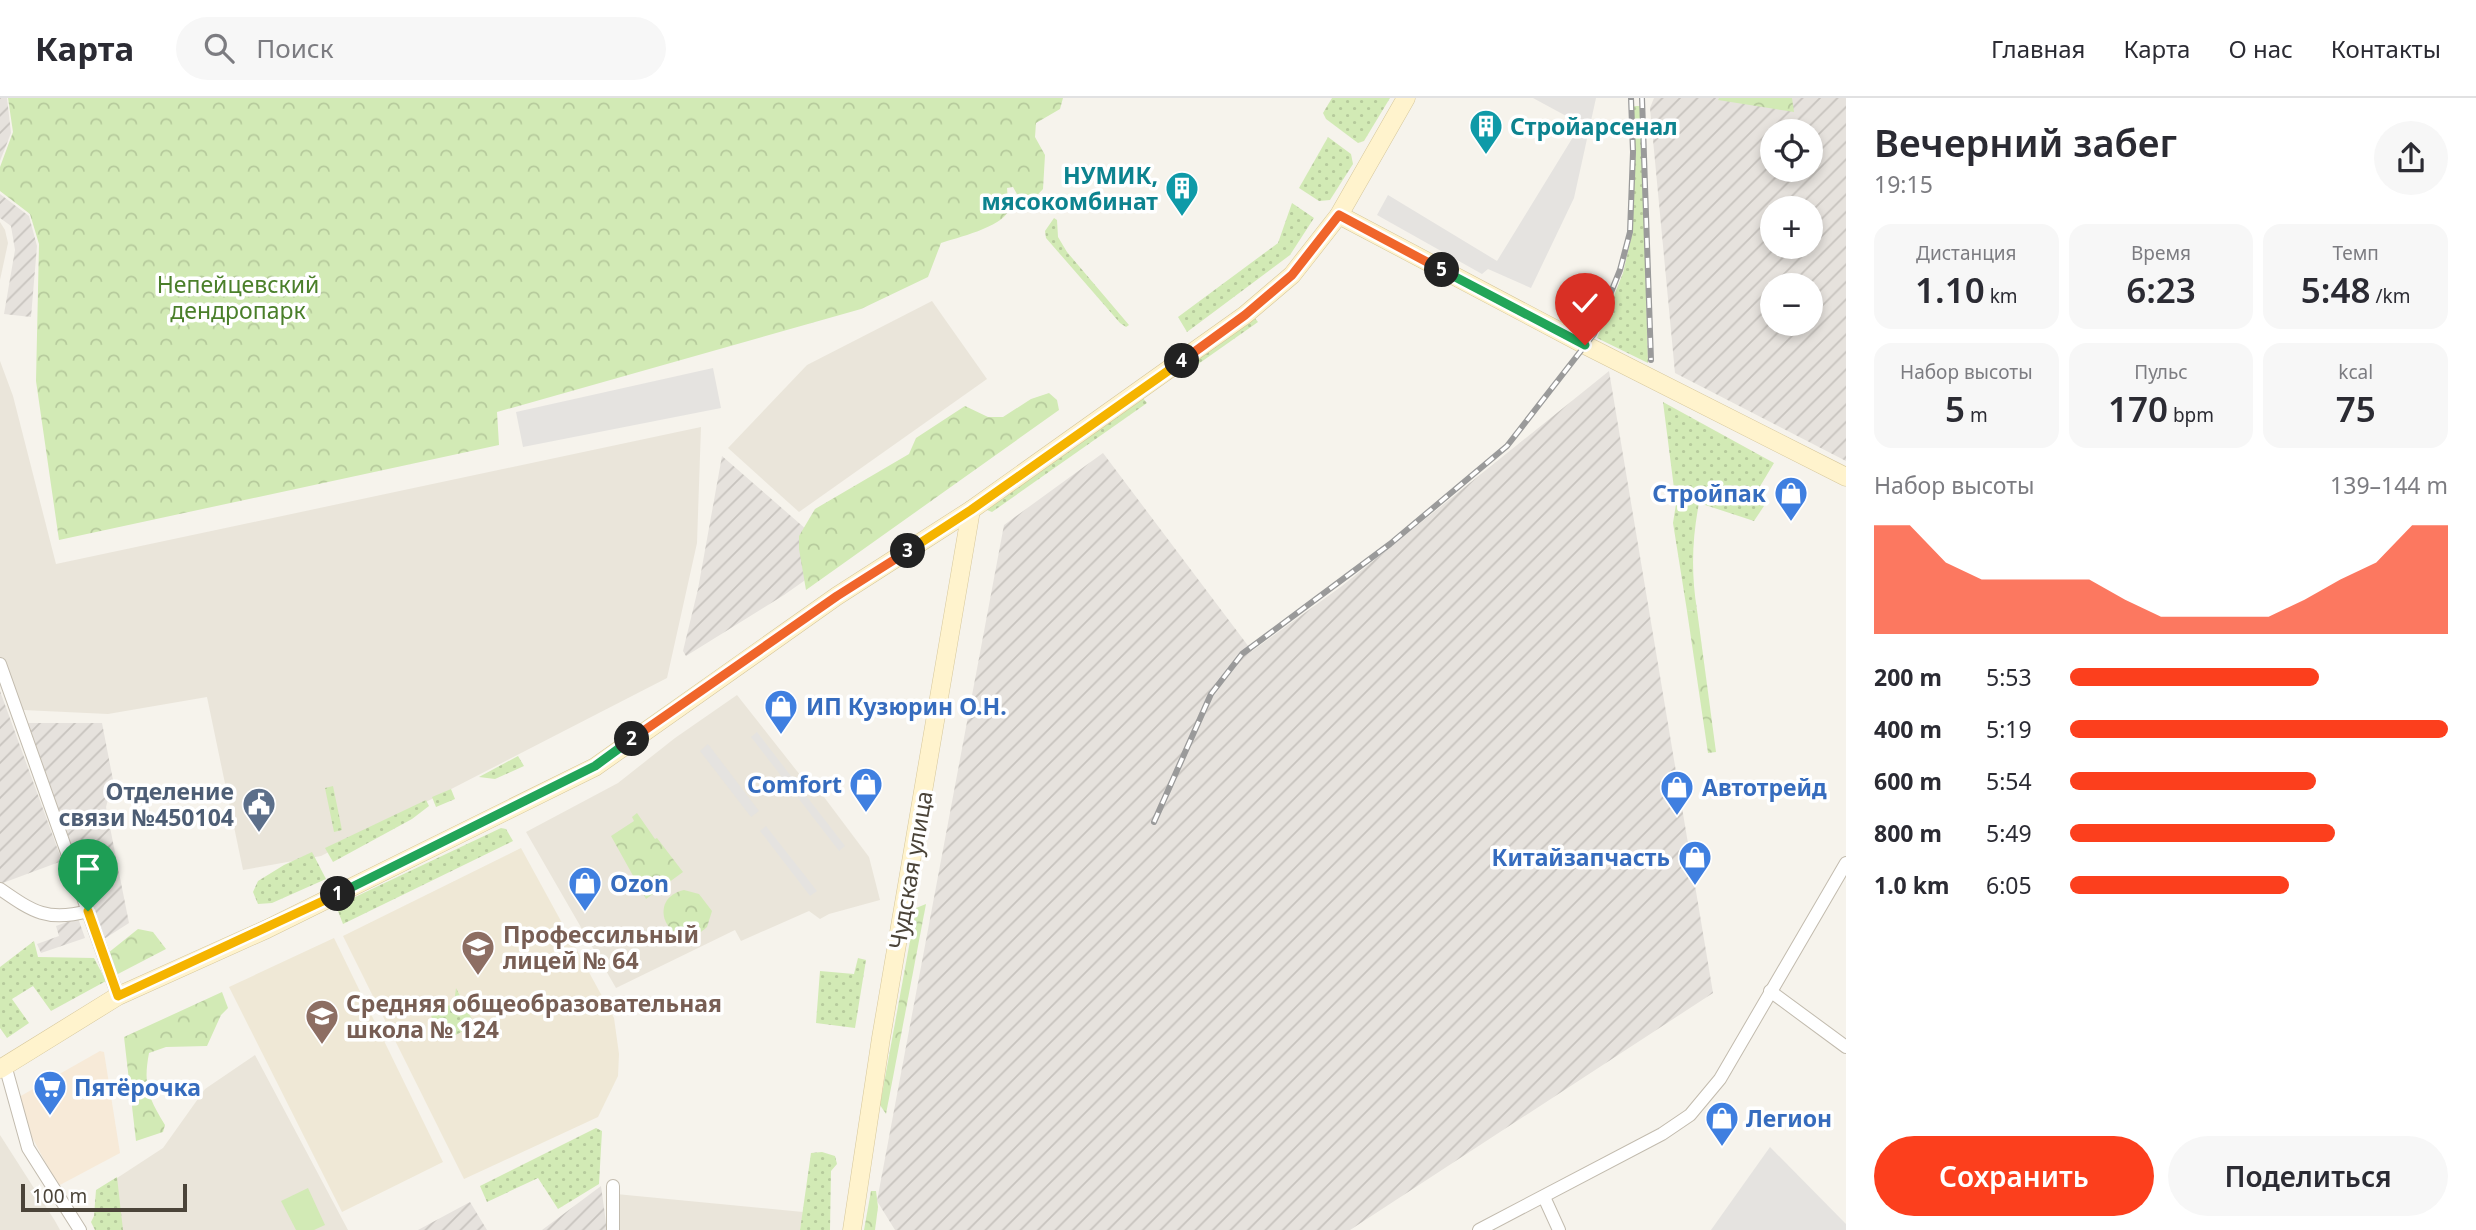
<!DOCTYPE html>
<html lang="ru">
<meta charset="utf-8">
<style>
body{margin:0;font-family:"Noto Sans",sans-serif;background:#f7f7f7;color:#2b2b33;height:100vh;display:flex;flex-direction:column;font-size:26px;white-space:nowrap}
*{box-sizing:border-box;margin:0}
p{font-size:23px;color:#7c7c81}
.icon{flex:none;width:38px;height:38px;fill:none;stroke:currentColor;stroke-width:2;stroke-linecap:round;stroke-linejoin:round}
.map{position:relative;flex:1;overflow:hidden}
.details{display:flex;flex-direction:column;background:#fff;width:630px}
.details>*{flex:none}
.controls{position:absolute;left:1760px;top:21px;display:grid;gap:14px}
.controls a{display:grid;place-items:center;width:63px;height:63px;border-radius:50%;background:#fff;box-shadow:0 4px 10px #0003;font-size:35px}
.scale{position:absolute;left:21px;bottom:18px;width:166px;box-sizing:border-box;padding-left:7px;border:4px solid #4b4439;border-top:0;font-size:19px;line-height:24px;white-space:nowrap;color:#4b4439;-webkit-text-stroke:5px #fff;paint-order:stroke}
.pin{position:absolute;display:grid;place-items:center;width:60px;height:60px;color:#fff;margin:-72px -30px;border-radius:50% 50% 50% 0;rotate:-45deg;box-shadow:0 0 7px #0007}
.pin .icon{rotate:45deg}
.km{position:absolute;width:35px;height:35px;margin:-18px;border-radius:50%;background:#222;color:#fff;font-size:19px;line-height:35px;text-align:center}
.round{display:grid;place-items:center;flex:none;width:74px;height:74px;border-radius:37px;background:#f7f7f7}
.overview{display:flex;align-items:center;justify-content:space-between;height:119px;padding:0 28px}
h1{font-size:38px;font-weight:600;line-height:52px}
.stats{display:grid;grid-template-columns:repeat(3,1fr);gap:10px;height:119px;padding:7px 28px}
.stats div{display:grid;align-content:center;border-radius:18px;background:#f7f7f7;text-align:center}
.stats b{font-size:35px;font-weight:600}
.stats small{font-size:19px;font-weight:400}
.stats p{font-size:19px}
.chart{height:196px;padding:14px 28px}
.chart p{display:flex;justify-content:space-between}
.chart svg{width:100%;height:126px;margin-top:7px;fill:#fc3f1d;opacity:.7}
.button{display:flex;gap:14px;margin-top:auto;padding:14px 28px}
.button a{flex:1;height:80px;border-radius:42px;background:#fc3f1d;color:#fff;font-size:28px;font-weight:600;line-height:80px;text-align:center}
.button a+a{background:#f7f7f7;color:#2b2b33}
ul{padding:0 28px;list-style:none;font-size:23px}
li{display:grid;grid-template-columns:112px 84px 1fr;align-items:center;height:52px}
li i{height:18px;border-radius:9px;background:#fc3f1d}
header{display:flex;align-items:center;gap:42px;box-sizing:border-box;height:98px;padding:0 35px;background:#fff;border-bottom:2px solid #e1e1e2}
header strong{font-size:33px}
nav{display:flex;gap:38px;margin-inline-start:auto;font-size:24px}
.search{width:490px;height:63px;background:#f7f7f7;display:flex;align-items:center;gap:18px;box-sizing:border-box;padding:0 24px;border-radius:38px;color:#7c7c81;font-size:26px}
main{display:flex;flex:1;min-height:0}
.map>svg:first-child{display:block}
.residential{fill:#eae5da}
.commercial{fill:#f7ead8}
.industrial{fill:url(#industrial-furrows);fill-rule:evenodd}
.education{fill:#efe8d6}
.grass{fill:url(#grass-dots)}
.forest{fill:url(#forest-crowns)}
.pitch{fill:#d2eab5}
.parking{fill:#e5e3e0}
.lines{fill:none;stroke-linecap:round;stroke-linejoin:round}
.street-casing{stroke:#c2bbae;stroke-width:14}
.secondary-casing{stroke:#d6c79b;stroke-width:19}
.street{stroke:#fff;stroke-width:12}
.secondary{stroke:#fff3cd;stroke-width:18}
.rail-casing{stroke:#9a9a9a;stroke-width:6}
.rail{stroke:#fff;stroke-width:3.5;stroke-dasharray:10;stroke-linecap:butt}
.split-1-casing{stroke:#fff;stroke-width:14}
.split-2-casing{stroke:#fff;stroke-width:14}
.split-3-casing{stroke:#fff;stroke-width:14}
.split-4-casing{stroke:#fff;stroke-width:14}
.split-5-casing{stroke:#fff;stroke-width:14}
.split-6-casing{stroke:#fff;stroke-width:14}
.split-1{stroke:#f5b400;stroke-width:9}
.split-2{stroke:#22a559;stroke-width:9}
.split-3{stroke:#f0652b;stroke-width:9}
.split-4{stroke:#f5b400;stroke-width:9}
.split-5{stroke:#f0652b;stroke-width:9}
.split-6{stroke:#22a559;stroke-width:9}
.labels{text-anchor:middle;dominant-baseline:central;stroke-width:7;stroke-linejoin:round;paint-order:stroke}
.culture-label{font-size:23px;font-weight:bold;fill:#0d838f;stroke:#fff;text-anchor:start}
.park-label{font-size:23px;fill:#4a7f2a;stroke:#fff}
.shop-label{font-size:23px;font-weight:bold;fill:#366cbe;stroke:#fff;text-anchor:start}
.service-label{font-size:23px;font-weight:bold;fill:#4e5e75;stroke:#fff;text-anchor:end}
.street-label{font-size:23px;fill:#4b4439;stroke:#fff}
.education-label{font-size:23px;font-weight:bold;fill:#785e54;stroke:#fff;text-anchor:start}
</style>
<header>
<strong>Карта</strong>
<div class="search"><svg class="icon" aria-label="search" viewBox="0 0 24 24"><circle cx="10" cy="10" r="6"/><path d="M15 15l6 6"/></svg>Поиск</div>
<nav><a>Главная</a><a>Карта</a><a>О нас</a><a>Контакты</a></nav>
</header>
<main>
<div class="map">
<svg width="1846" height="1132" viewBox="0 0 1846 1132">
<defs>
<pattern id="industrial-furrows" width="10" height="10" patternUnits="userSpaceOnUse" patternTransform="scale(1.75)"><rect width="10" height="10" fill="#e6e2dd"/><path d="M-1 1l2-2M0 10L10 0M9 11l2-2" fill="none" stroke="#c7c3be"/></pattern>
<pattern id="grass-dots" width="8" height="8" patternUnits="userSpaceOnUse" patternTransform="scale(1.75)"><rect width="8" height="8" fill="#d2eab5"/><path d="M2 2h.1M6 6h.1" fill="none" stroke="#b6ca9c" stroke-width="1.8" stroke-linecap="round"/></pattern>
<pattern id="forest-crowns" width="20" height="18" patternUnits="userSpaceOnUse" patternTransform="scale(1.75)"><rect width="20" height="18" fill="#d2eab5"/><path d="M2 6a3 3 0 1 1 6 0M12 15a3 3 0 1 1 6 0" fill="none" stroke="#b6ca9c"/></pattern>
</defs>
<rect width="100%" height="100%" fill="#f6f3ec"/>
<!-- residential -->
<g class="residential">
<path d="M0,124l5,8 3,13 -8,37z"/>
<path d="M932,203l55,78 -188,133 -71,-64 79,-83z"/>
<path d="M0,263l13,35 43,168 645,-137 -4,116 -30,135 -346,178 -78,14 -36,-173 -99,17 -85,-4 -23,-51z"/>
<path d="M737,597l67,85 5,-3 60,80 11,43 -51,14 -9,5 -11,-8 -68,30 -6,-11 -119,58 -90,-156 92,-49 57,-45z"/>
<path d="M255,957l93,175h-249l15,-50 49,-32 42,-59z"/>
<path d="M0,1037l55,86 5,9h-60z"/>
<path d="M616,1096l187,18 -3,18h-184z"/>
</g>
<!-- commercial -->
<path class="commercial" d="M100,953l4,1 16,101 -62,33 -33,-62 -6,-27z"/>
<!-- industrial -->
<g class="industrial">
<path d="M0,0h7l4,35 -11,28z"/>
<path d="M1654,0h192v363l-171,-88 -25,-265zM1773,33h38v39h-38zM1773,110h38v39h-38zM1773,187h38v39h-38z"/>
<path d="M0,96l29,22 8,30 -6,71 -27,-3 11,-64 -4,-24 -11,-8z"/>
<path d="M1609,273l104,622 -363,237h-455l-18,-29 127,-676 99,-72 149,198 90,-65z"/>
<path d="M722,358l116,101 -54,38 -98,61 -3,-5 15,-62z"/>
<path d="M0,593l62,170 -62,23z"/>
<path d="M28,625h74l11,57 -7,27 23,116 -25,16z"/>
<path d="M78,820l7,20 -44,15 -4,-9 22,-8 -3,-10z"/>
<path d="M601,1088l6,44h-65z"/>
<path d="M470,1104l17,28h-69z"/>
</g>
<!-- education -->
<g class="education">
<path d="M521,750l93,170 5,36 -1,22 -20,41 -134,62 -121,-243z"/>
<path d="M334,840l109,224 -101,50 -113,-225z"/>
</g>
<!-- grass -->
<g class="grass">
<path d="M1332,0h58l-26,43 -6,2 -32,-24 -3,-6z"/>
<path d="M1634,8h6l2,33 6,224 -51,-25 26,-65 9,-39z"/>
<path d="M1328,39l23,17 2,10 -23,36 -11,1 -20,-13z"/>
<path d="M1292,105l22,15 -24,37 -103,77 -9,-15 100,-74z"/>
<path d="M1054,120l3,2 1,17 9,15 62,73 -3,2 -6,-4 -74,-85 -1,-7z"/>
<path d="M1254,219l4,5 -74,52v-8z"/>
<path d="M1142,299l5,6 -155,109 -5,-2v-3z"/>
<path d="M1663,304l111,61 -21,35 11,8 -10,15 -55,-18c-7,36 -8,70 -2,107l-10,1 -14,-88 3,-19z"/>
<path d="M518,658l6,10 -29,13 -16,-2z"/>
<path d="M333,688l9,44 -8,2 -9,-44z"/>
<path d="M451,691l4,10 -19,8 -4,-10z"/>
<path d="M426,702l3,6 -17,13 -79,43 -8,-14z"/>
<path d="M501,730l5,1 7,12 -170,83 -7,-18z"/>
<path d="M312,754l14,27 -54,24 -14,1 -5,-12 5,-11 26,-16z"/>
<path d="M34,843l4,16 56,1 12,23 -55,30 -18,-25 -21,13 17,24 -22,15 -7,-10v-61z"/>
<path d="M858,860l8,2 -11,68 -39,-5 4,-52 34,3z"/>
<path d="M456,890l19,37 -31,16 -16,-31h11l15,-7z"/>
<path d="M596,1030l6,3 -3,53 -41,25 -20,-31 -51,24 -7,-16z"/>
<path d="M822,1054l13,4 2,8 -6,7 -1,59h-30l11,-77z"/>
<path d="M117,1079l6,53h-28l-4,-8 3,-6 2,-26z"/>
</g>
<!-- forest -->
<g class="forest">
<path d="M8,0h1055l-3,11 -24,14 -1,14 10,18 -2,34 -14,15 -7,-1 -9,-16 -6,1c0,7 3,16 1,23 -6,16 -52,27 -67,32l-13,34 -67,32 -364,103 2,33 -440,95 -23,-159 3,-137 -9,-30 -30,-23v-24l13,-35z"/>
<path d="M1719,0h73l2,14 -76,-12z"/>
<path d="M1049,295l8,7 2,10 -253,180 -7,-41v-13l16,-27 94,-55 7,-16 49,-32 23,11h15l28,-18z"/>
<path d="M1697,512l19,142 -8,1 -21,-142z"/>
<path d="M637,715l18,26 2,-1 26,34 -37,27 -35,-63 23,-15 -2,-4z"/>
<path d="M684,792l15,4 13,17 -5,16c-33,32 -66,-27 -23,-37z"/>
<path d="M926,806l-40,210 -6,-9 36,-197z"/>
<path d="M138,831l15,3 13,17 -50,26 -8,-22z"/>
<path d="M222,894l6,16 -7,7 -14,31 -41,1 -17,6c-6,32 -1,44 16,72l-2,7 -27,9 -12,-104z"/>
<path d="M871,1093h5l2,16 -3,23h-11z"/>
</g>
<!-- pitch -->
<path class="pitch" d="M308,1090l17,37 -11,5h-18l-15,-29z"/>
<!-- parking -->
<g class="parking">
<path d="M1533,0h63l-22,100 -43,90 -43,-19 -6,5 -105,-59 11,-20 109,66 84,-137z"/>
<path d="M713,270l8,40 -198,39 -7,-35z"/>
<path d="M757,634l88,114 -6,5 -88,-114z"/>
<path d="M708,646l51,67 -8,6 -51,-66z"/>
<path d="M766,728l51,65 -7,5 -50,-65z"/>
<path d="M1770,1049l76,77v6h-135z"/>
</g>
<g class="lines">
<defs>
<g id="street">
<path d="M0,566l118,332"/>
<path d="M0,791c33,23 48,33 88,22"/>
<path d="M1770,893l76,56"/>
<path d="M5,967l23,83 52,82"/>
<path d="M1544,1099l15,33"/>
<path d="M613,1132v-44"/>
<path d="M1479,1132l183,-96 28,-19 30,-36 126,-216"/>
</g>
<g id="secondary">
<path d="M1339,117l246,130 261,132"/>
<path d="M0,971l118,-73 149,-67 328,-162 242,-171 134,-86 274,-195 47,-40 47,-60 67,-117"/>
<path d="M852,1132l29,-192 90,-528"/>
</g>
</defs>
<!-- street casing -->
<use href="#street" class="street-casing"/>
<!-- secondary casing -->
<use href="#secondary" class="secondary-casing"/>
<!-- street -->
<use href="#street" class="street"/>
<!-- secondary -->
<use href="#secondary" class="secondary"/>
<defs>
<g id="rail">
<path d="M1642,0l9,262"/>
<path d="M1154,724l57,-128 31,-40 148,-110 117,-98 87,-112 26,-64 10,-38 3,-80 -2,-54"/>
</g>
</defs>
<!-- rail casing -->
<use href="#rail" class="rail-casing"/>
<!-- rail -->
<use href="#rail" class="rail"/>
</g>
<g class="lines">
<defs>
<path id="split-1" d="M88,813l30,85 220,-102"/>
<path id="split-2" d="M338,796l257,-128 37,-27"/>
<path id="split-3" d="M632,641l205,-143 71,-45"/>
<path id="split-4" d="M908,453l63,-41 211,-149"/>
<path id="split-5" d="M1182,263l63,-46 47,-40 47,-60 103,55"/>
<path id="split-6" d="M1442,172l143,75"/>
</defs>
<!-- split-1 casing -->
<use href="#split-1" class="split-1-casing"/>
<!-- split-2 casing -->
<use href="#split-2" class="split-2-casing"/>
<!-- split-3 casing -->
<use href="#split-3" class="split-3-casing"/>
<!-- split-4 casing -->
<use href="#split-4" class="split-4-casing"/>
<!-- split-5 casing -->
<use href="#split-5" class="split-5-casing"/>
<!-- split-6 casing -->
<use href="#split-6" class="split-6-casing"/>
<!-- split-1 -->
<use href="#split-1" class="split-1"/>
<!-- split-2 -->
<use href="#split-2" class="split-2"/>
<!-- split-3 -->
<use href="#split-3" class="split-3"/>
<!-- split-4 -->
<use href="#split-4" class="split-4"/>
<!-- split-5 -->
<use href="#split-5" class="split-5"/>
<!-- split-6 -->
<use href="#split-6" class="split-6"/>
</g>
<!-- icons -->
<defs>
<symbol id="building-pin" viewBox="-11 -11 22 30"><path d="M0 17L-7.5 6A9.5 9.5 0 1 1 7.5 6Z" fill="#0f9aa8" stroke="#fff"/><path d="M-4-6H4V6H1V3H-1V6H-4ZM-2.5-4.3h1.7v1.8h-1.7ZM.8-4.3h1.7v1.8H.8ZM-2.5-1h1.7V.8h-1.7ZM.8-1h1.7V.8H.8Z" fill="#fff"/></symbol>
<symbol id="shop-pin" viewBox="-11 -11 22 30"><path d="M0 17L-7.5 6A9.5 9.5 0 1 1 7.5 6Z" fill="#3f7fe0" stroke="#fff"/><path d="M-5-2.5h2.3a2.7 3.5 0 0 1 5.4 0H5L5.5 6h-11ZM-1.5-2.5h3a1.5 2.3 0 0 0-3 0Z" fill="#fff"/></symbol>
<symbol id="civic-pin" viewBox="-11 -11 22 30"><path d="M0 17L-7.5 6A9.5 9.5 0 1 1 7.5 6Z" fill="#5c6f8a" stroke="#fff"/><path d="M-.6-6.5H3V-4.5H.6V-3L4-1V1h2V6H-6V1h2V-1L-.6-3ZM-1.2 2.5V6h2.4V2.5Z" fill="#fff"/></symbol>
<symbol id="university-pin" viewBox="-11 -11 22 30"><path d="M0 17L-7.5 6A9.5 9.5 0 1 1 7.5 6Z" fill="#8d6e63" stroke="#fff"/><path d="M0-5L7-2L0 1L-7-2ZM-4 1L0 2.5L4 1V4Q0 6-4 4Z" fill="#fff"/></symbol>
<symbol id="school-pin" viewBox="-11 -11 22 30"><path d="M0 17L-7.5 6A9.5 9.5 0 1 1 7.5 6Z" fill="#8d6e63" stroke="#fff"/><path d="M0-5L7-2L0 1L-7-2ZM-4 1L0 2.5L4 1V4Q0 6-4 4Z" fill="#fff"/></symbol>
<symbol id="supermarket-pin" viewBox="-11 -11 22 30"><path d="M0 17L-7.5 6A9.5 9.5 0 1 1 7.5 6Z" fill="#3f7fe0" stroke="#fff"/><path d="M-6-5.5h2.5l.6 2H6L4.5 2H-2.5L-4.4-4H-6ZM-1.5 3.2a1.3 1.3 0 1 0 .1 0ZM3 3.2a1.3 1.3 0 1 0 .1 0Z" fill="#fff"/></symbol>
</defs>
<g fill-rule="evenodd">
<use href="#building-pin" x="1467" y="9" width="38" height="52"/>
<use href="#building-pin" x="1163" y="71" width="38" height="52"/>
<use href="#shop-pin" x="1772" y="376" width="38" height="52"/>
<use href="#shop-pin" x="762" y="589" width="38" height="52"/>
<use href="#shop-pin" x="847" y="667" width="38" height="52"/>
<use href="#shop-pin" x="1658" y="670" width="38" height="52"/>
<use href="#civic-pin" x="240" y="687" width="38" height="52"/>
<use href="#shop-pin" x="1676" y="740" width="38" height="52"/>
<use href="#shop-pin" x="566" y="766" width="38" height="52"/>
<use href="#university-pin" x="459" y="830" width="38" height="52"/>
<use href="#school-pin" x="303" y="899" width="38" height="52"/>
<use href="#supermarket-pin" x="31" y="970" width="38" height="52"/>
<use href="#shop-pin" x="1703" y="1001" width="38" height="52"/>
</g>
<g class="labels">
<!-- culture labels -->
<g class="culture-label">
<text x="1510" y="28">Стройарсенал</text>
<text x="1158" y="77" text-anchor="end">НУМИК,<tspan x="1158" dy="26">мясокомбинат</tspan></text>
</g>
<!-- park labels -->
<g class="park-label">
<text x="238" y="186">Непейцевский<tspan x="238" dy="26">дендропарк</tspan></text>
</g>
<!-- shop labels -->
<g class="shop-label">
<text x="1766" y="395" text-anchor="end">Стройпак</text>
<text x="806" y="608">ИП Кузюрин О.Н.</text>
<text x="842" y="686" text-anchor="end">Comfort</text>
<text x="1702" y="689">Автотрейд</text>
<text x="1670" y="759" text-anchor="end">Китайзапчасть</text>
<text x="610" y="785">Ozon</text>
<text x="74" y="989">Пятёрочка</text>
<text x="1746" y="1020">Легион</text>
</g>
<!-- service labels -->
<g class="service-label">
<text x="234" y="693">Отделение<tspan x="234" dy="26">связи №450104</tspan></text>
</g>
<!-- street labels -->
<g class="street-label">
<text transform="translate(910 772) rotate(-80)">Чудская улица</text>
</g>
<!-- education labels -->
<g class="education-label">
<text x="503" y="836">Профессильный<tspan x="503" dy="26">лицей № 64</tspan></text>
<text x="346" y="905">Средняя общеобразовательная<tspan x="346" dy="26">школа № 124</tspan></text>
</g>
</g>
</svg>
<div class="controls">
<a><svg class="icon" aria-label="locate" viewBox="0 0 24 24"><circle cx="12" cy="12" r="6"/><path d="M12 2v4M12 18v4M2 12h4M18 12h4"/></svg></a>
<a>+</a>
<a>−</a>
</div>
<div class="scale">100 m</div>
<div class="pin" style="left:88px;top:813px;background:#1e9e55"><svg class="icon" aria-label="arrive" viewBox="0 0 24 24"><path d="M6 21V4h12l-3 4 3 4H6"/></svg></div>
<div class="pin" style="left:1585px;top:247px;background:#d93025"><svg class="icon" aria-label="check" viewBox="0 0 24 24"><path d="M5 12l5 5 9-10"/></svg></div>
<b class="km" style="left:338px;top:796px">1</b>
<b class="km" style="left:632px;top:641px">2</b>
<b class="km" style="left:908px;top:453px">3</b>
<b class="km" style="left:1182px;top:263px">4</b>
<b class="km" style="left:1442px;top:172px">5</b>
</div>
<section class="details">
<div class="overview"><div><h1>Вечерний забег</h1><p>19:15</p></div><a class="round"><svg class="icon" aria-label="share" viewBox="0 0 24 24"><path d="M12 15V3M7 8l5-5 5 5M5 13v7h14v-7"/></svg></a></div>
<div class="stats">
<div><p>Дистанция</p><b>1.10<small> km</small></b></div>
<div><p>Время</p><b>6:23</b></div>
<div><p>Темп</p><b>5:48<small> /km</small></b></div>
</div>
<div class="stats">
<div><p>Набор высоты</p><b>5<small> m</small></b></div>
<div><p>Пульс</p><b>170<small> bpm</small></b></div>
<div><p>kcal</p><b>75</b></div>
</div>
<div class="chart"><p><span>Набор высоты</span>139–144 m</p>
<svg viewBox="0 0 160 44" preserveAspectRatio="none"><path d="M0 44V6L10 6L20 19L30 25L40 25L50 25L60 25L70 32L80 38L90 38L100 38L110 38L120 32L130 25L140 19L150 6L160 6V44z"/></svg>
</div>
<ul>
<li><b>200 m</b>5:53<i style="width:66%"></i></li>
<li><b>400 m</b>5:19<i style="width:100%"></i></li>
<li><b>600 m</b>5:54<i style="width:65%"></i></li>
<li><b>800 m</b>5:49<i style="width:70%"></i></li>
<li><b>1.0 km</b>6:05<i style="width:58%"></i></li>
</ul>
<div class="button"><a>Сохранить</a><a>Поделиться</a></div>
</section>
</main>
